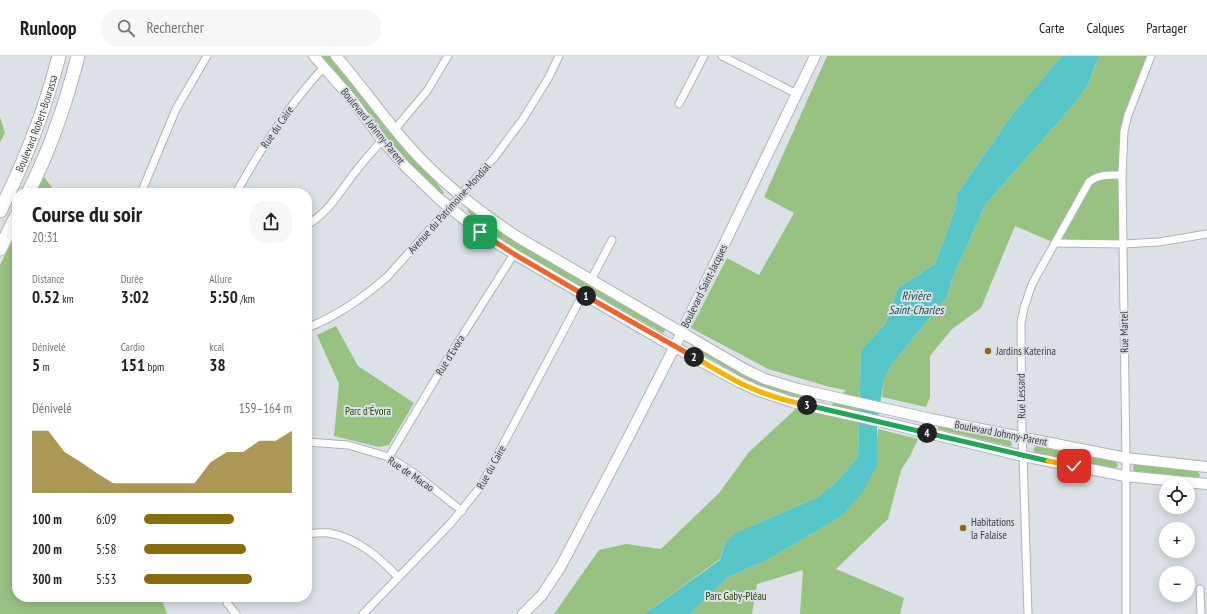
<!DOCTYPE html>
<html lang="fr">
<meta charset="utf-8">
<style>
body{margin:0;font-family:"PT Sans Narrow",sans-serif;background:#f6f6f6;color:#202124;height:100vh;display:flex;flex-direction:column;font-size:15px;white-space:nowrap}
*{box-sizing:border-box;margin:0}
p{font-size:13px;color:#757577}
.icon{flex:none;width:22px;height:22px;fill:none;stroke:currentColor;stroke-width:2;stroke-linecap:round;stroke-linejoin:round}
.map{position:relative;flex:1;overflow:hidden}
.details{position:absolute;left:12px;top:132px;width:300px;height:414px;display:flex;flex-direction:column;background:#fff;border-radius:16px;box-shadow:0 2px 10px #0003}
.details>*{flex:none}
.controls{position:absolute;left:1159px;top:422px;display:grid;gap:8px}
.controls a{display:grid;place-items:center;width:36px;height:36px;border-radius:50%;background:#fff;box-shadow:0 2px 10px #0003;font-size:20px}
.pin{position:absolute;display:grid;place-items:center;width:34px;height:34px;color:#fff;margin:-17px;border-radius:8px;box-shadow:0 2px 6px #0006}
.km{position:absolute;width:20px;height:20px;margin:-10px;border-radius:50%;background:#222;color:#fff;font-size:11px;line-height:20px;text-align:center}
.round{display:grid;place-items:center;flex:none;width:42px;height:42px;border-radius:16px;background:#f6f6f6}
.headline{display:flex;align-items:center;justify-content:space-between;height:68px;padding:0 20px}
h1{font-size:22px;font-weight:700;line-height:30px}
.metrics{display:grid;grid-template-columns:repeat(3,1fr);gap:6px;height:68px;padding:4px 20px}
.metrics div{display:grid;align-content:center}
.metrics b{font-size:17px;font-weight:700}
.metrics small{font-size:11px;font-weight:400}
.metrics p{font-size:11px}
.chart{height:112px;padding:8px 20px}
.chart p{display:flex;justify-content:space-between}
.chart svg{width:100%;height:72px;margin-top:4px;fill:#896d0d;opacity:.7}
ul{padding:0 20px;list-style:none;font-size:13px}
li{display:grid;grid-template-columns:64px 48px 1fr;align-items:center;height:30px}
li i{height:10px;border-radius:5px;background:#896d0d}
header{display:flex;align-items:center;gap:24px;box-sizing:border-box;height:56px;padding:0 20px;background:#fff;border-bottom:1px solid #e0e0e0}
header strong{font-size:19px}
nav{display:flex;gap:22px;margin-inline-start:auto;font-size:14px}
.search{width:280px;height:36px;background:#f6f6f6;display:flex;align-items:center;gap:10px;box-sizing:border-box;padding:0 14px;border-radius:16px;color:#757577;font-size:15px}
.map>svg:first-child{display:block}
.green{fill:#98c281}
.water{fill:#55c5c7}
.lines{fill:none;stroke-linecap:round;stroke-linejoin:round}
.street-casing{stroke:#aeb3b8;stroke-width:9}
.secondary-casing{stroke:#aeb3b8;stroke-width:12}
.highway-casing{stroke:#aeb3b8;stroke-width:15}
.street{stroke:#fff;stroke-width:7}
.secondary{stroke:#fff;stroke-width:10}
.highway{stroke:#fff;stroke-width:13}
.split-1-casing{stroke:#fff;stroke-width:8}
.split-2-casing{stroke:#fff;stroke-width:8}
.split-3-casing{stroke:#fff;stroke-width:8}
.split-4-casing{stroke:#fff;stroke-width:8}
.split-5-casing{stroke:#fff;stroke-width:8}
.split-6-casing{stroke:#fff;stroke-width:8}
.split-1{stroke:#f0652b;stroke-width:5}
.split-2{stroke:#f0652b;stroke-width:5}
.split-3{stroke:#f5b400;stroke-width:5}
.split-4{stroke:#22a559;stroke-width:5}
.split-5{stroke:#22a559;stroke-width:5}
.split-6{stroke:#f5b400;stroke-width:5}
.poi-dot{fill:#896d0d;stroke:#dbe1e6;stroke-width:1.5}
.labels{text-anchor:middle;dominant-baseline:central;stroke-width:4;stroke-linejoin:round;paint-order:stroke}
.street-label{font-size:11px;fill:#3b3d3f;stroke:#dbe1e6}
.poi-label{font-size:11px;fill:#3b3d3f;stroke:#dbe1e6;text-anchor:start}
.park-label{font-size:11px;fill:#214700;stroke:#dbe1e6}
.water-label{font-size:12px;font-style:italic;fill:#1a4c4d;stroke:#dbe1e6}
</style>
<header>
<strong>Runloop</strong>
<div class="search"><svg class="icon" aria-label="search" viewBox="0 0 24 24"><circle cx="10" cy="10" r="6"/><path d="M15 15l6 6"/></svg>Rechercher</div>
<nav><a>Carte</a><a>Calques</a><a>Partager</a></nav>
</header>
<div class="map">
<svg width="1207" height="558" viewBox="0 0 1207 558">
<rect width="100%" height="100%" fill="#dbe1e6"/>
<!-- green -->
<g class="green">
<path d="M320,0h10c21,24 39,50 59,75 18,21 39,39 55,62l-2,2c-20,-19 -39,-37 -56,-58 -22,-27 -41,-56 -66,-81z"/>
<path d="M827,0h235l-48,56 -57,82 -1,13 -21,57 -37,24 -12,35 -25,27 -3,107 -20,23 -20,17 -64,28 -28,17 -6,17 -76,55h-90l45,-64 27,-6 35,5 58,-56 30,-41 50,-46 26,6 21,-22 -16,-3 -62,-18 -77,-41 36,-70 32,17 35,-62 -30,-16z"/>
<path d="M1099,0h52l-27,75 -1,113 -68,-1 -40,-17 -34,82 -29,21 -22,27v41l-4,10 -44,-10 2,-18 8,-15 55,-67 5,-18 33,-74 90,-102 12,-17z"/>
<path d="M0,61l5,16 -5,9z"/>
<path d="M44,121l12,16h-20z"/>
<path d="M469,153l197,120 -3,4c-36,-20 -71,-40 -106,-60 -32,-18 -65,-35 -90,-62z"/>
<path d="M17,175v366h144l6,17h-167v-349z"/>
<path d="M336,270l22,40 56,37 -25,42 -10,2 -45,-11 5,-52 -22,-49z"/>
<path d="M693,289l78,41 31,9v3l-24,-5 -29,-12 -58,-33z"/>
<path d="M939,369l71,15 2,4 -1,2h-3l-70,-17z"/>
<path d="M878,373l40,10 -8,17 -9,14 -13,49 -52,50 68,29 -4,16h-100l3,-44 -46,14 -5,30h-62l38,-37 41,-18 71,-42 37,-51v-27z"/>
<path d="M1036,390l80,16 2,3 -1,2 -4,1 -77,-15 -3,-3z"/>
<path d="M1136,408l60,7 3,2 1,2 -2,3h-4l-58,-6 -3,-2v-4z"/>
</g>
<!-- water -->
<path class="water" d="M1062,0h37l-12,30 -12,17 -90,102 -33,74 -5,18 -55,67 -8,15 -7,45v42l-15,27 -22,24 -71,42 -41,18 -38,37h-46l76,-54 6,-18 10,-9 82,-36 20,-17 20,-23 3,-107 25,-27 12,-35 37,-24 21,-57 1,-13 57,-82z"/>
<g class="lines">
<defs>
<g id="street">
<path d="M722,0l75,38"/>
<path d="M679,48l25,-48"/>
<path d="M395,73l32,-38 21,-35"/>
<path d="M141,137l35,-84 31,-53"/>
<path d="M236,137c25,-45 53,-88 88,-126"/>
<path d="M307,169c25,-15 35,-38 53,-59 7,-9 15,-17 22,-26"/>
<path d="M1055,187l68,1 36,-2 48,-8"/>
<path d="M591,224l21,-40"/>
<path d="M307,272c30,-12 56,-30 80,-51l107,-119 29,-39 26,-42 10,-21"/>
<path d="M307,386l41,3 41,12 25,16 48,38"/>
<path d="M389,401l56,-94 69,-109"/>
<path d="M307,478c7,-1 15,-2 22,-1 28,5 50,24 69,44"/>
<path d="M1200,533l1,25"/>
<path d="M226,541l1,6 9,11"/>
<path d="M363,558l88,-91 30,-37 102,-192"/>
<path d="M1028,558l-5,-158 -1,-19 -1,-114 3,-15 8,-24 57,-102c10,-8 21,-7 33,-7"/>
<path d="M1126,558v-156l-4,-283 2,-44 4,-16 23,-59"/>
</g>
<g id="secondary">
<path d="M314,0l35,40 33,44 23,26 33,32 42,34 34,22 146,85 81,44 18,8 33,11 99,22 132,32 102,20 82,8"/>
<path d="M336,0c25,29 46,59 71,88 33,38 72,68 114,95l225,131 19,9 33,10 133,30 195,39 81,9"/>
<path d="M523,558l19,-19 19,-29 67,-128 47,-92 140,-290"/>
</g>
<g id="highway">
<path d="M28,137c22,-43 38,-90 50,-137"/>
<path id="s1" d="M0,155c25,-50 45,-101 59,-155"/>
<path d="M0,193l17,-34"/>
</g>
</defs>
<!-- street casing -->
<use href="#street" class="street-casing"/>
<!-- secondary casing -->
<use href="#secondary" class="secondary-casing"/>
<!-- highway casing -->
<use href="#highway" class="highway-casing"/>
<!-- street -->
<use href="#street" class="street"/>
<!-- secondary -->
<use href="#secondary" class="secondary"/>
<!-- highway -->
<use href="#highway" class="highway"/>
</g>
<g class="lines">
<defs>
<path id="split-1" d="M480,176l34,22 72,42"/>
<path id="split-2" d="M586,240l108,61"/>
<path id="split-3" d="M694,301c16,9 32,19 48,27 21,10 43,17 65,21"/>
<path id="split-4" d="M807,349l120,28"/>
<path id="split-5" d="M927,377l121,28"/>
<path id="split-6" d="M1048,405l26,5"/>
</defs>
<!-- split-1 casing -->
<use href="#split-1" class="split-1-casing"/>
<!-- split-2 casing -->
<use href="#split-2" class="split-2-casing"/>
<!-- split-3 casing -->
<use href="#split-3" class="split-3-casing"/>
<!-- split-4 casing -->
<use href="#split-4" class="split-4-casing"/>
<!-- split-5 casing -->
<use href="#split-5" class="split-5-casing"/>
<!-- split-6 casing -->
<use href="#split-6" class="split-6-casing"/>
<!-- split-1 -->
<use href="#split-1" class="split-1"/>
<!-- split-2 -->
<use href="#split-2" class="split-2"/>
<!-- split-3 -->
<use href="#split-3" class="split-3"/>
<!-- split-4 -->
<use href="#split-4" class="split-4"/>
<!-- split-5 -->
<use href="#split-5" class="split-5"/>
<!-- split-6 -->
<use href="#split-6" class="split-6"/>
</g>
<!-- markers -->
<g class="poi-dot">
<circle cx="988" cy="295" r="4"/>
<circle cx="963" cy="472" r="4"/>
</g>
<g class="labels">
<!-- street labels -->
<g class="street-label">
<text stroke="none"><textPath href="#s1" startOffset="95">Boulevard Robert-Bourassa</textPath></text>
<text transform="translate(373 70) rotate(51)">Boulevard Johnny-Parent</text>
<text transform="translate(277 71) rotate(-55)">Rue du Caire</text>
<text transform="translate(449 152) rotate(-48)">Avenue du Patrimoine-Mondial</text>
<text transform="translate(704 230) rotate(-64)">Boulevard Saint-Jacques</text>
<text transform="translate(1124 276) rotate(-91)">Rue Martel</text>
<text transform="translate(450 299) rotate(-58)">Rue d'Evora</text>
<text transform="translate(1021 340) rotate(-91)">Rue Lessard</text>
<text transform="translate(1001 377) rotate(11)">Boulevard Johnny-Parent</text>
<text transform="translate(491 411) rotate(-61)">Rue du Caire</text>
<text transform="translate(411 418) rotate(34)">Rue de Macao</text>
</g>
<!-- poi labels -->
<g class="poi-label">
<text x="996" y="295">Jardins Katerina</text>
<text x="971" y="466">Habitations<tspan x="971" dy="13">la Falaise</tspan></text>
</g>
<!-- park labels -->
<g class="park-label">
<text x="368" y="355">Parc d'Évora</text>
<text x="736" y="540">Parc Gaby-Pléau</text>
</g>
<!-- water labels -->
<g class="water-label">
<text x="916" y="239">Rivière<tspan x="916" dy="14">Saint-Charles</tspan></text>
</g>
</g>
</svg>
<div class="controls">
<a><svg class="icon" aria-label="locate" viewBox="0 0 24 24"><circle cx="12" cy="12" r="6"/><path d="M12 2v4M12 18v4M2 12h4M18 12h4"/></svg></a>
<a>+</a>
<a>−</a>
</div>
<div class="pin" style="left:480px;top:176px;background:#1e9e55"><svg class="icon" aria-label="arrive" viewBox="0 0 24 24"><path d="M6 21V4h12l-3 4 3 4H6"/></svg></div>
<div class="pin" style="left:1074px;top:410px;background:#d93025"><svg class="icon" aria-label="check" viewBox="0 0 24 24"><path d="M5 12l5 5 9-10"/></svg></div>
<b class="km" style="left:586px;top:240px">1</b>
<b class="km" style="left:694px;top:301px">2</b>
<b class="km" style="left:807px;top:349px">3</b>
<b class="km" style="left:927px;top:377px">4</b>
<section class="details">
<div class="headline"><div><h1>Course du soir</h1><p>20:31</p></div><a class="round"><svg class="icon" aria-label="share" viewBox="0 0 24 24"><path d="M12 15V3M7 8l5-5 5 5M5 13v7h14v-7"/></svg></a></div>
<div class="metrics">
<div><p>Distance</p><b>0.52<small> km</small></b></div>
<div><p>Durée</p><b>3:02</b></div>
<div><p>Allure</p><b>5:50<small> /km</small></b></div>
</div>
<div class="metrics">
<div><p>Dénivelé</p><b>5<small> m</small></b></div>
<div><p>Cardio</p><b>151<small> bpm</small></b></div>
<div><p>kcal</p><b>38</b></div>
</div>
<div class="chart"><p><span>Dénivelé</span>159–164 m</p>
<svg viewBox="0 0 160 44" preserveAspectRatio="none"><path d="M0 44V6L10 6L20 19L30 25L40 32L50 38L60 38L70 38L80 38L90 38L100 38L110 25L120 19L130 19L140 12L150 12L160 6V44z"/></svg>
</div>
<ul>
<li><b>100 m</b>6:09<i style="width:61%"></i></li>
<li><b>200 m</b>5:58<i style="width:69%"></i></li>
<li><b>300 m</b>5:53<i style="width:73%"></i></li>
</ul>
</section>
</div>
